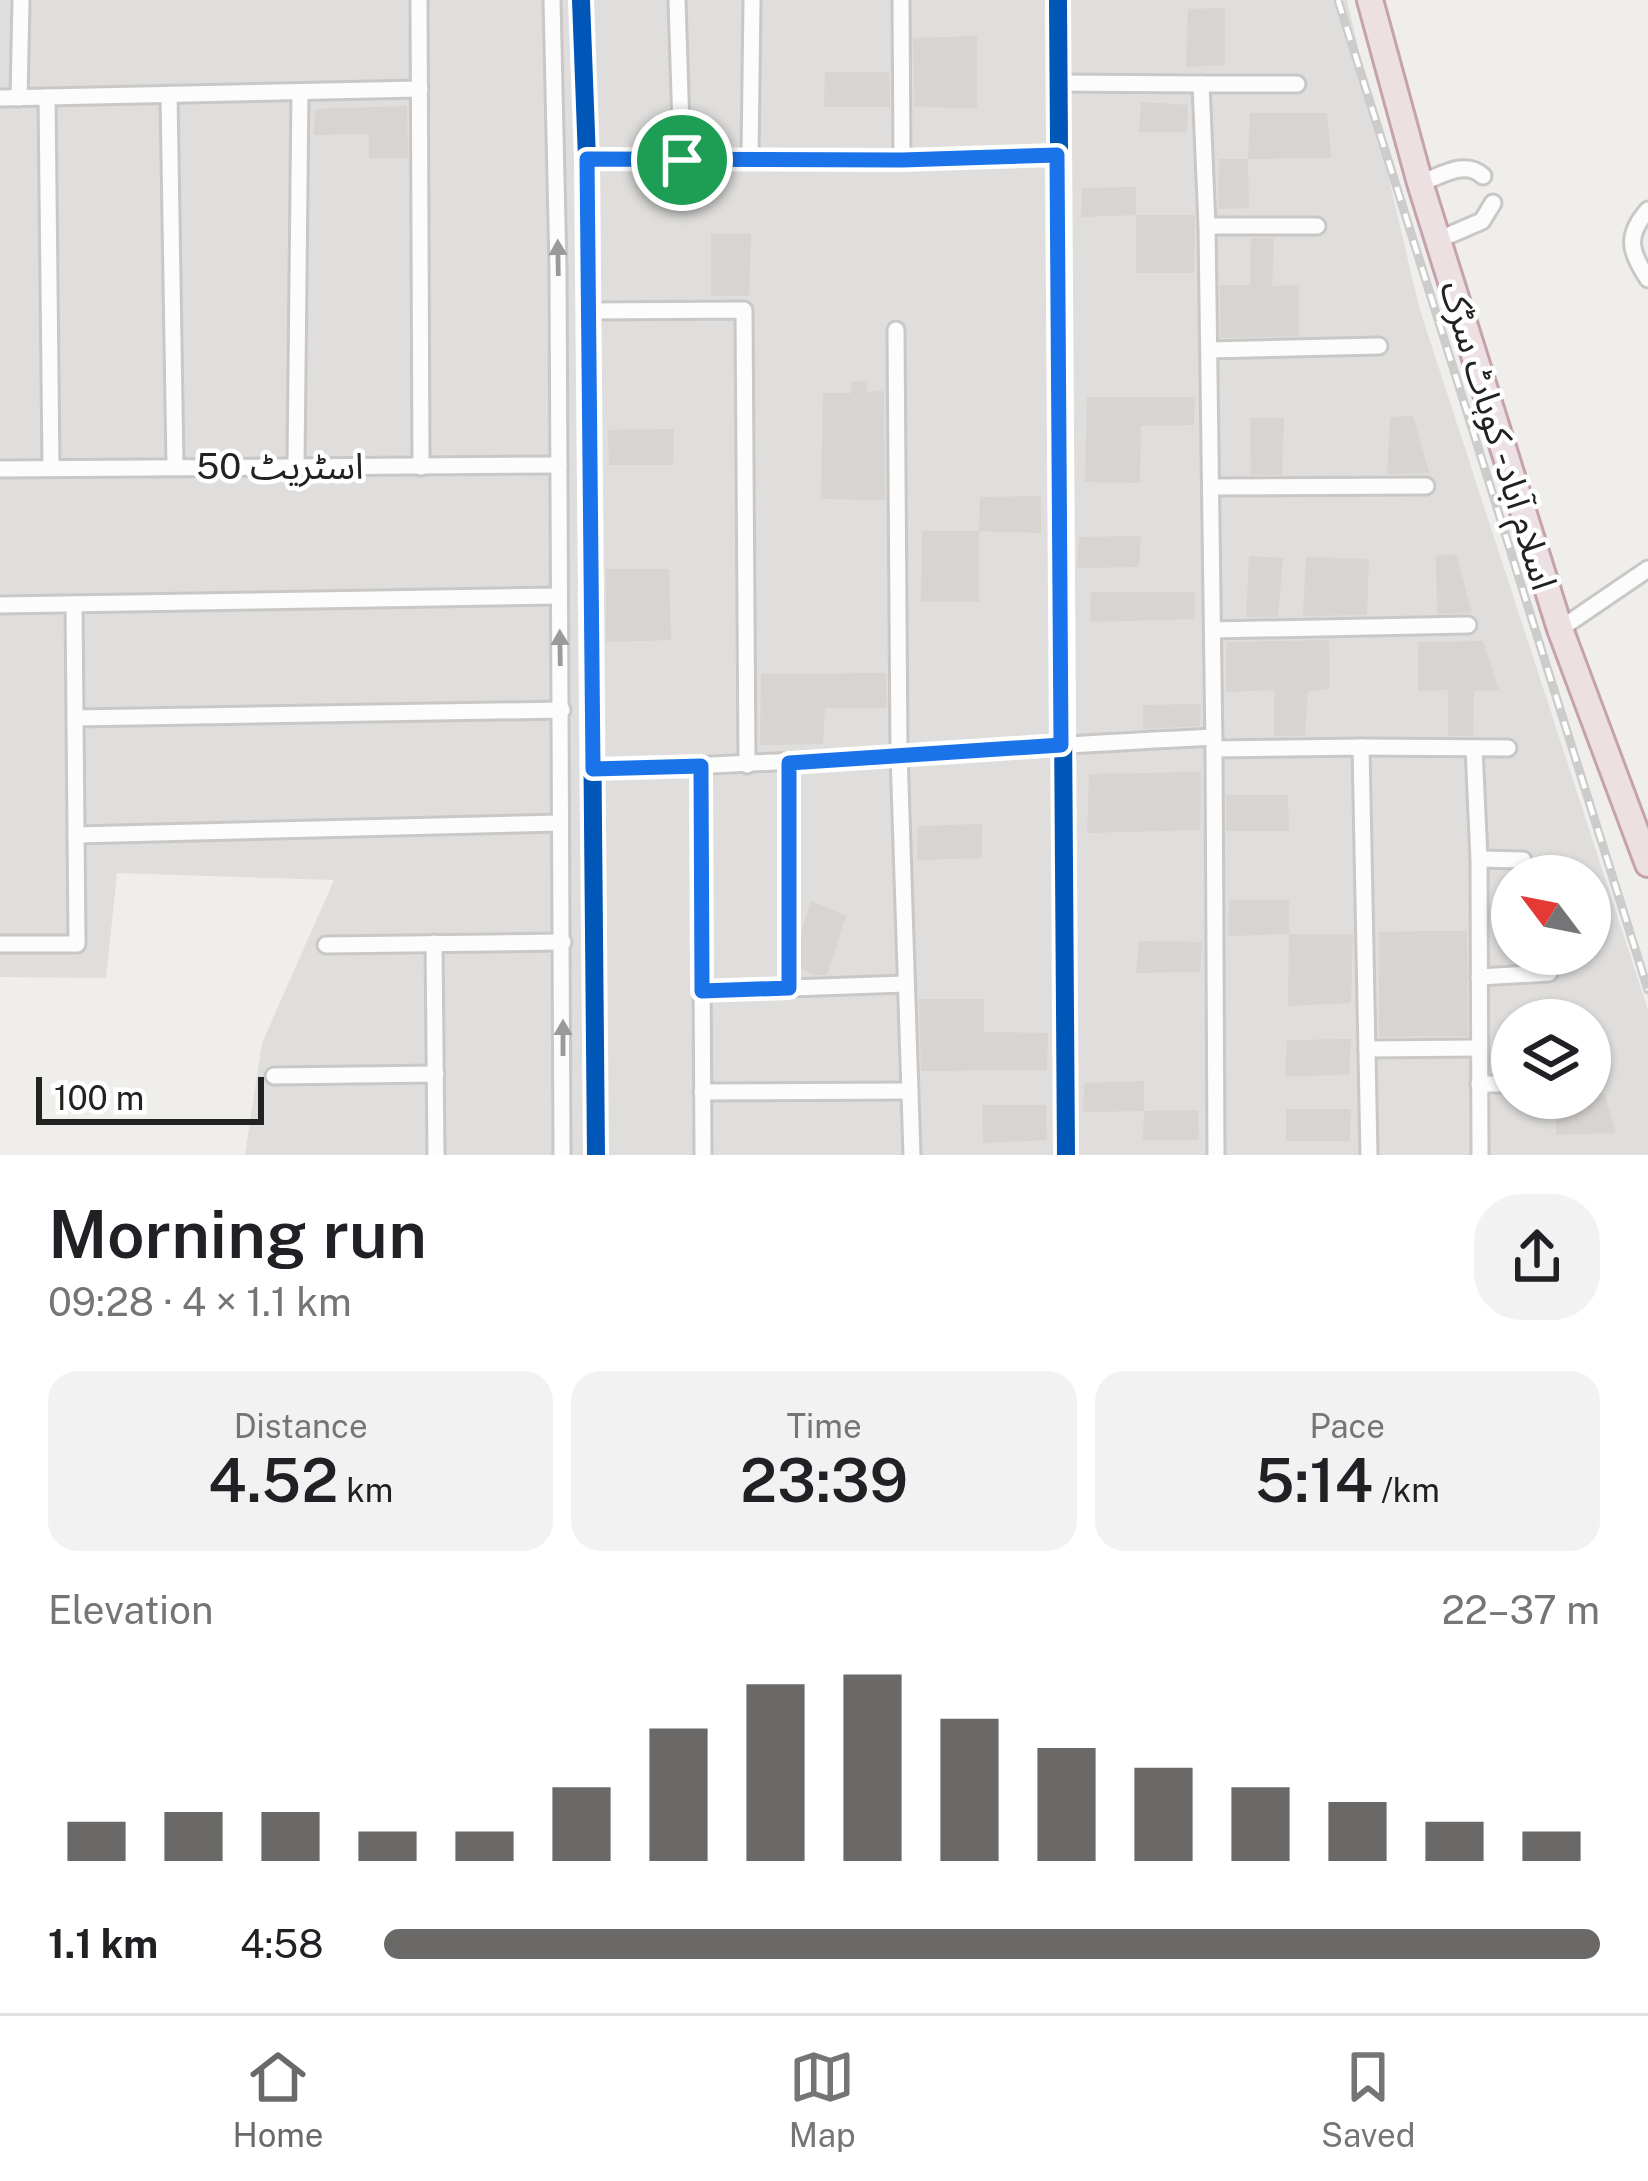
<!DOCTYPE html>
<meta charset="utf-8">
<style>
body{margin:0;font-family:"Public Sans","Noto Sans Arabic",sans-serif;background:#f2f2f2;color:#202124;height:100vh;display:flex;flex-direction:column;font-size:45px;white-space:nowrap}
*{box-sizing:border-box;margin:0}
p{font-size:39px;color:#757577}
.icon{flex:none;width:66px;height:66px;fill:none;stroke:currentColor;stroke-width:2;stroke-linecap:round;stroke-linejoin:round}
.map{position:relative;height:1155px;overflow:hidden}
.details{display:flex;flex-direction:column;background:#fff;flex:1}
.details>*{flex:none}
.needle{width:78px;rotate:302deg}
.buttons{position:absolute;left:1491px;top:855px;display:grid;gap:24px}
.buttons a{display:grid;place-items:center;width:120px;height:120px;border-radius:50%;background:#fff;box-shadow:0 3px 9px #0004;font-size:60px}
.scale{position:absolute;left:36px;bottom:30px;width:228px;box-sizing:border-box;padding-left:12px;border:6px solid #222;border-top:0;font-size:33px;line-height:42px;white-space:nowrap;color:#222;-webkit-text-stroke:9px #fff;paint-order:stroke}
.pin{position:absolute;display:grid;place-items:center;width:102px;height:102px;color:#fff;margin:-51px;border:6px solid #fff;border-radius:50%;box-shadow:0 3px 12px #0007}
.round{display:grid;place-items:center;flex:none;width:126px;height:126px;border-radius:48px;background:#f2f2f2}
.overview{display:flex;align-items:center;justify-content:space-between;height:204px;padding:0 48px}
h1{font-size:66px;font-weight:600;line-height:90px}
.metrics{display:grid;grid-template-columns:repeat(3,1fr);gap:18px;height:204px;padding:12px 48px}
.metrics div{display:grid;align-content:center;border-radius:30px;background:#f2f2f2;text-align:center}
.metrics b{font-size:60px;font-weight:600}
.metrics small{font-size:33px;font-weight:400}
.metrics p{font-size:33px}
.chart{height:336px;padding:24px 48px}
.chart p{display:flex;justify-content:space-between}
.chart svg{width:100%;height:216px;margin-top:12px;stroke:#6a6968;stroke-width:6}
ul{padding:0 48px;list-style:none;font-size:39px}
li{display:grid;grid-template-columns:192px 144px 1fr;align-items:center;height:90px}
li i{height:30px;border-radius:15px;background:#6a6968}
.dock{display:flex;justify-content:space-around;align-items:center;height:168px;border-top:3px solid #e0e0e0;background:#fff;font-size:33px;color:#757577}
.dock a{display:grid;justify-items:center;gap:6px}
.dock .on{color:#6a6968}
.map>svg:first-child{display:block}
.residential{fill:#dfdedc;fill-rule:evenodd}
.building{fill:#d7d4d2}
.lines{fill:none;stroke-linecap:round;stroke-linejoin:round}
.minor-casing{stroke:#c9c8c7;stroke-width:21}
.highway-casing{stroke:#c5a2ac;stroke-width:30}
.minor{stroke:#fdfcfc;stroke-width:15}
.highway{stroke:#ece0e2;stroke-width:24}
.rail-casing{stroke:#ccc;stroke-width:9}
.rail{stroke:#fff;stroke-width:4.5;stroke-dasharray:14;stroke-linecap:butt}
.cycleway-casing{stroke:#fff;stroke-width:26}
.cycleway{stroke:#0057b8;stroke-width:18}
.oneway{fill:#9a9a9a}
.route-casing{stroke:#fff;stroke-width:24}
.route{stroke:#1a73e8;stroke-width:15}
.labels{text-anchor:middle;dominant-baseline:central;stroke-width:9;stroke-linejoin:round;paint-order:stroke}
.street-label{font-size:36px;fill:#222;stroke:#fff}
</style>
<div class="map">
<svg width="1648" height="1155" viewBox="0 0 1648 1155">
<rect width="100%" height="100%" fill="#f0eeeb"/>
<!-- residential -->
<path class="residential" d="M0,0h1347l72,307 229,703v145h-1044l-7,-767 3,767h-355l17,-112 72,-163 -217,-7 -11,105 -106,-1zM1512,876h78v78h-78zM1512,1020h78v78h-78z"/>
<!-- building -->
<g class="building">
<path d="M1225,8v57l-39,2 2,-58z"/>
<path d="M977,36v72l-63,-1 -1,-69z"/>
<path d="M825,72h64l1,35h-66z"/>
<path d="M1141,102l47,3 -1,27h-48z"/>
<path d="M407,106l1,52h-39v-24l-55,1 1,-26z"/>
<path d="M1250,113h77l4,45 -83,1z"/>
<path d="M1219,159h29l1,49 -31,1z"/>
<path d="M1136,187v28l-55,2 1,-29z"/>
<path d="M1136,215h59l-1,58h-58z"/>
<path d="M711,234h40l-2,62h-38z"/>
<path d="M1251,238h23l-2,48 27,-1v51l-79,2v-53h30z"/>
<path d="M867,381v11l17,-1 1,109 -64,-1 2,-106h28v-11z"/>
<path d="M1087,397h108l-1,28 -53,1 -1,57 -55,-1z"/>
<path d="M1413,416l16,57 -42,1 3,-57z"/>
<path d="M1250,418h34l-2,57h-31z"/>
<path d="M674,429l-1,36h-64l-1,-35z"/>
<path d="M1041,496v37l-62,-2 1,-34z"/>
<path d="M922,531h57v71h-58z"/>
<path d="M1141,536l-2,31 -62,1 2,-31z"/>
<path d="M1456,554l16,59 -35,1 -1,-58z"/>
<path d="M1249,556l34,2 -5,59h-32z"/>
<path d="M1306,557l63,2 -2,56 -64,1z"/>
<path d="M606,569h63l2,71 -65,2z"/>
<path d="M1091,592h104v27l-105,3z"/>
<path d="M1329,640l1,49 -22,2 -3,45h-31v-46l-48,2v-50z"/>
<path d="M1483,641l16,49 -25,1 -1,45h-25v-46l-30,1v-49z"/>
<path d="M886,673l1,35h-62l-2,36 -63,1 1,-71z"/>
<path d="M1201,704l-1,22 -57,3v-24z"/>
<path d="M1201,772l-1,58 -113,3 2,-59z"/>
<path d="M1226,795h62l1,36h-63z"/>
<path d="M982,824v34l-65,2 1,-34z"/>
<path d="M1229,900h60v34l-61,2z"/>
<path d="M811,901l35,15 -19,59h-13l-13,-6v-37z"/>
<path d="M1429,931h38l1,105 -89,1v-105z"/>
<path d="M1289,934h64l-2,69 -63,3z"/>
<path d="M1139,941l63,1 -2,30 -64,1z"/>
<path d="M919,999h65v33l64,1 -1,37 -126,1z"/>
<path d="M1351,1039l-2,36 -64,1 2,-36z"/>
<path d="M1144,1081v30l-61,1 1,-29z"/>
<path d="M1590,1093h14l12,40 -60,2 1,-37h33z"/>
<path d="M982,1105h64l1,35 -64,3z"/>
<path d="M1286,1109h65l-1,32h-64z"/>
<path d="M1198,1110l1,30h-56l1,-29z"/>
</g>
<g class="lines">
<defs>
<g id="minor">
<path d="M419,0l2,467"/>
<path d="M552,0l6,268 4,887"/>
<path d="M581,0l6,159 9,996"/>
<path d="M677,0l5,159"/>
<path d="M901,0l1,160"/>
<path d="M1058,0l8,1155"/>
<path d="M1058,83l143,1 6,142 7,523"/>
<path d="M1201,84h96"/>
<path d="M169,95l6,371"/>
<path d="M47,97l4,371"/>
<path d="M0,98l420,-9"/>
<path d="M19,98l2,-98"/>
<path d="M750,157l2,-157"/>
<path d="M587,159l315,1 155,-5"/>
<path d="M1420,183c21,-7 45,-24 63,-7"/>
<path d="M1648,210c-23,26 -18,42 0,69"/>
<path d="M1207,226h110"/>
<path d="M1438,240l44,-19 11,-18"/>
<path d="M588,311l156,-1 3,455"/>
<path d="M896,330l3,423 13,402"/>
<path d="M1209,350l170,-4"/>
<path d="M296,464l4,-372"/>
<path d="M0,469l559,-4"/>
<path d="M1211,487l215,-1"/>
<path d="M0,605l559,-9"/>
<path d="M1560,629l88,-60"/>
<path d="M1213,630l255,-5"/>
<path d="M75,718l487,-8"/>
<path d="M1361,747l147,1"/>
<path d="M1474,748l5,111 1,296"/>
<path d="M789,763v225"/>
<path d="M701,766l2,389"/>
<path d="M593,769c207,-5 414,-22 621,-32"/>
<path d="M76,835l484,-12"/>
<path d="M1479,859l44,1"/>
<path d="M434,943l2,212"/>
<path d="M0,944h77l-3,-340"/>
<path d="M326,945l237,-3"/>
<path d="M1479,977l70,-4"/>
<path d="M702,991l203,-7"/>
<path d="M1367,1049l111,-1"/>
<path d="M274,1076l162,-2"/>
<path d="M1479,1084h33"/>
<path d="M702,1092l206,-1"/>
<path d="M1216,1155l-2,-406 147,-2 8,408"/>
</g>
<path id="highway" d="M1370,0l50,183 140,446 88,235"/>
</defs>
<!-- minor casing -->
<use href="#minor" class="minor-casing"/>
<!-- highway casing -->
<use href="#highway" class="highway-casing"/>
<!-- minor -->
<use href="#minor" class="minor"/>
<!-- highway -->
<use href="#highway" class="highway"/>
<defs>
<path id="rail" d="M1338,0l310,990"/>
</defs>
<!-- rail casing -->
<use href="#rail" class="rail-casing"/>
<!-- rail -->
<use href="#rail" class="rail"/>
<defs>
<g id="cycleway">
<path d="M581,0l6,159 9,996"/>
<path d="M1058,0l8,1155"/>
</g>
</defs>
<!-- cycleway casing -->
<use href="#cycleway" class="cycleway-casing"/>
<!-- cycleway -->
<use href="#cycleway" class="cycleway"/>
</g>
<!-- one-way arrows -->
<defs><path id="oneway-solid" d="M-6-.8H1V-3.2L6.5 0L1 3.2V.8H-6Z" transform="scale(3)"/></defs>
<g class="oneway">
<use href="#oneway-solid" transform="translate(558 258) rotate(-91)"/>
<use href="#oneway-solid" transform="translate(560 648) rotate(-91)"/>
<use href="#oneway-solid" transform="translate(563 1038) rotate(-90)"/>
</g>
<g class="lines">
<defs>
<path id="route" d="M1057,155l4,590 -272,18v225l-87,3 -1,-225 -108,3 -6,-610 315,1z"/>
</defs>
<!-- route casing -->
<use href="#route" class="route-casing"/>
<!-- route -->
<use href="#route" class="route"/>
</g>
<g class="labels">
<!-- street labels -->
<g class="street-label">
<text transform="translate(1499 435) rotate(73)">اسلام آباد - کوہاٹ سڑک</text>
<text x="280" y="466">اسٹریٹ 50</text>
</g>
</g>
</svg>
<div class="buttons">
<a><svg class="needle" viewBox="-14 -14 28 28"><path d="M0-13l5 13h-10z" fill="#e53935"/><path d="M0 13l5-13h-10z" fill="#757577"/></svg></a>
<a><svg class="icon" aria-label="layers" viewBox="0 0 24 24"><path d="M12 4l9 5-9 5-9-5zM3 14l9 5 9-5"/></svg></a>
</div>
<div class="scale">100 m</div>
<div class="pin" style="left:682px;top:160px;background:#1e9e55"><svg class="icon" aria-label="arrive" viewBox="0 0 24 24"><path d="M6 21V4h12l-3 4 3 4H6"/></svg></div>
</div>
<section class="details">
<div class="overview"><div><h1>Morning run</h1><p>09:28 · 4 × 1.1 km</p></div><a class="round"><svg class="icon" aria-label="share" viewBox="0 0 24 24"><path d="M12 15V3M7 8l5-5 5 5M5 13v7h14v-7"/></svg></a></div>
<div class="metrics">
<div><p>Distance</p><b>4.52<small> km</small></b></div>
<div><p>Time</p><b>23:39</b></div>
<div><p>Pace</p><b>5:14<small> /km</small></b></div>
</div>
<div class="chart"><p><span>Elevation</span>22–37 m</p>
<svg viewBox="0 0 160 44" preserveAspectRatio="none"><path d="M5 44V36M15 44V34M25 44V34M35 44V38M45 44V38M55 44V29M65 44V17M75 44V8M85 44V6M95 44V15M105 44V21M115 44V25M125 44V29M135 44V32M145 44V36M155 44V38"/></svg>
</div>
<ul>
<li><b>1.1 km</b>4:58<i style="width:100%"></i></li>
</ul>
</section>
<nav class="dock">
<a class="on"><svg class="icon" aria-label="home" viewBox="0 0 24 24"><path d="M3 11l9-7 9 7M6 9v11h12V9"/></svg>Home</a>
<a><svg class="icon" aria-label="map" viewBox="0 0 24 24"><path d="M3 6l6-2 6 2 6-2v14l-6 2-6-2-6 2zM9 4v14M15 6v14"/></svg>Map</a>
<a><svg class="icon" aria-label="saved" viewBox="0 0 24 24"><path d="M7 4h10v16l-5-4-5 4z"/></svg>Saved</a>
</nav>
